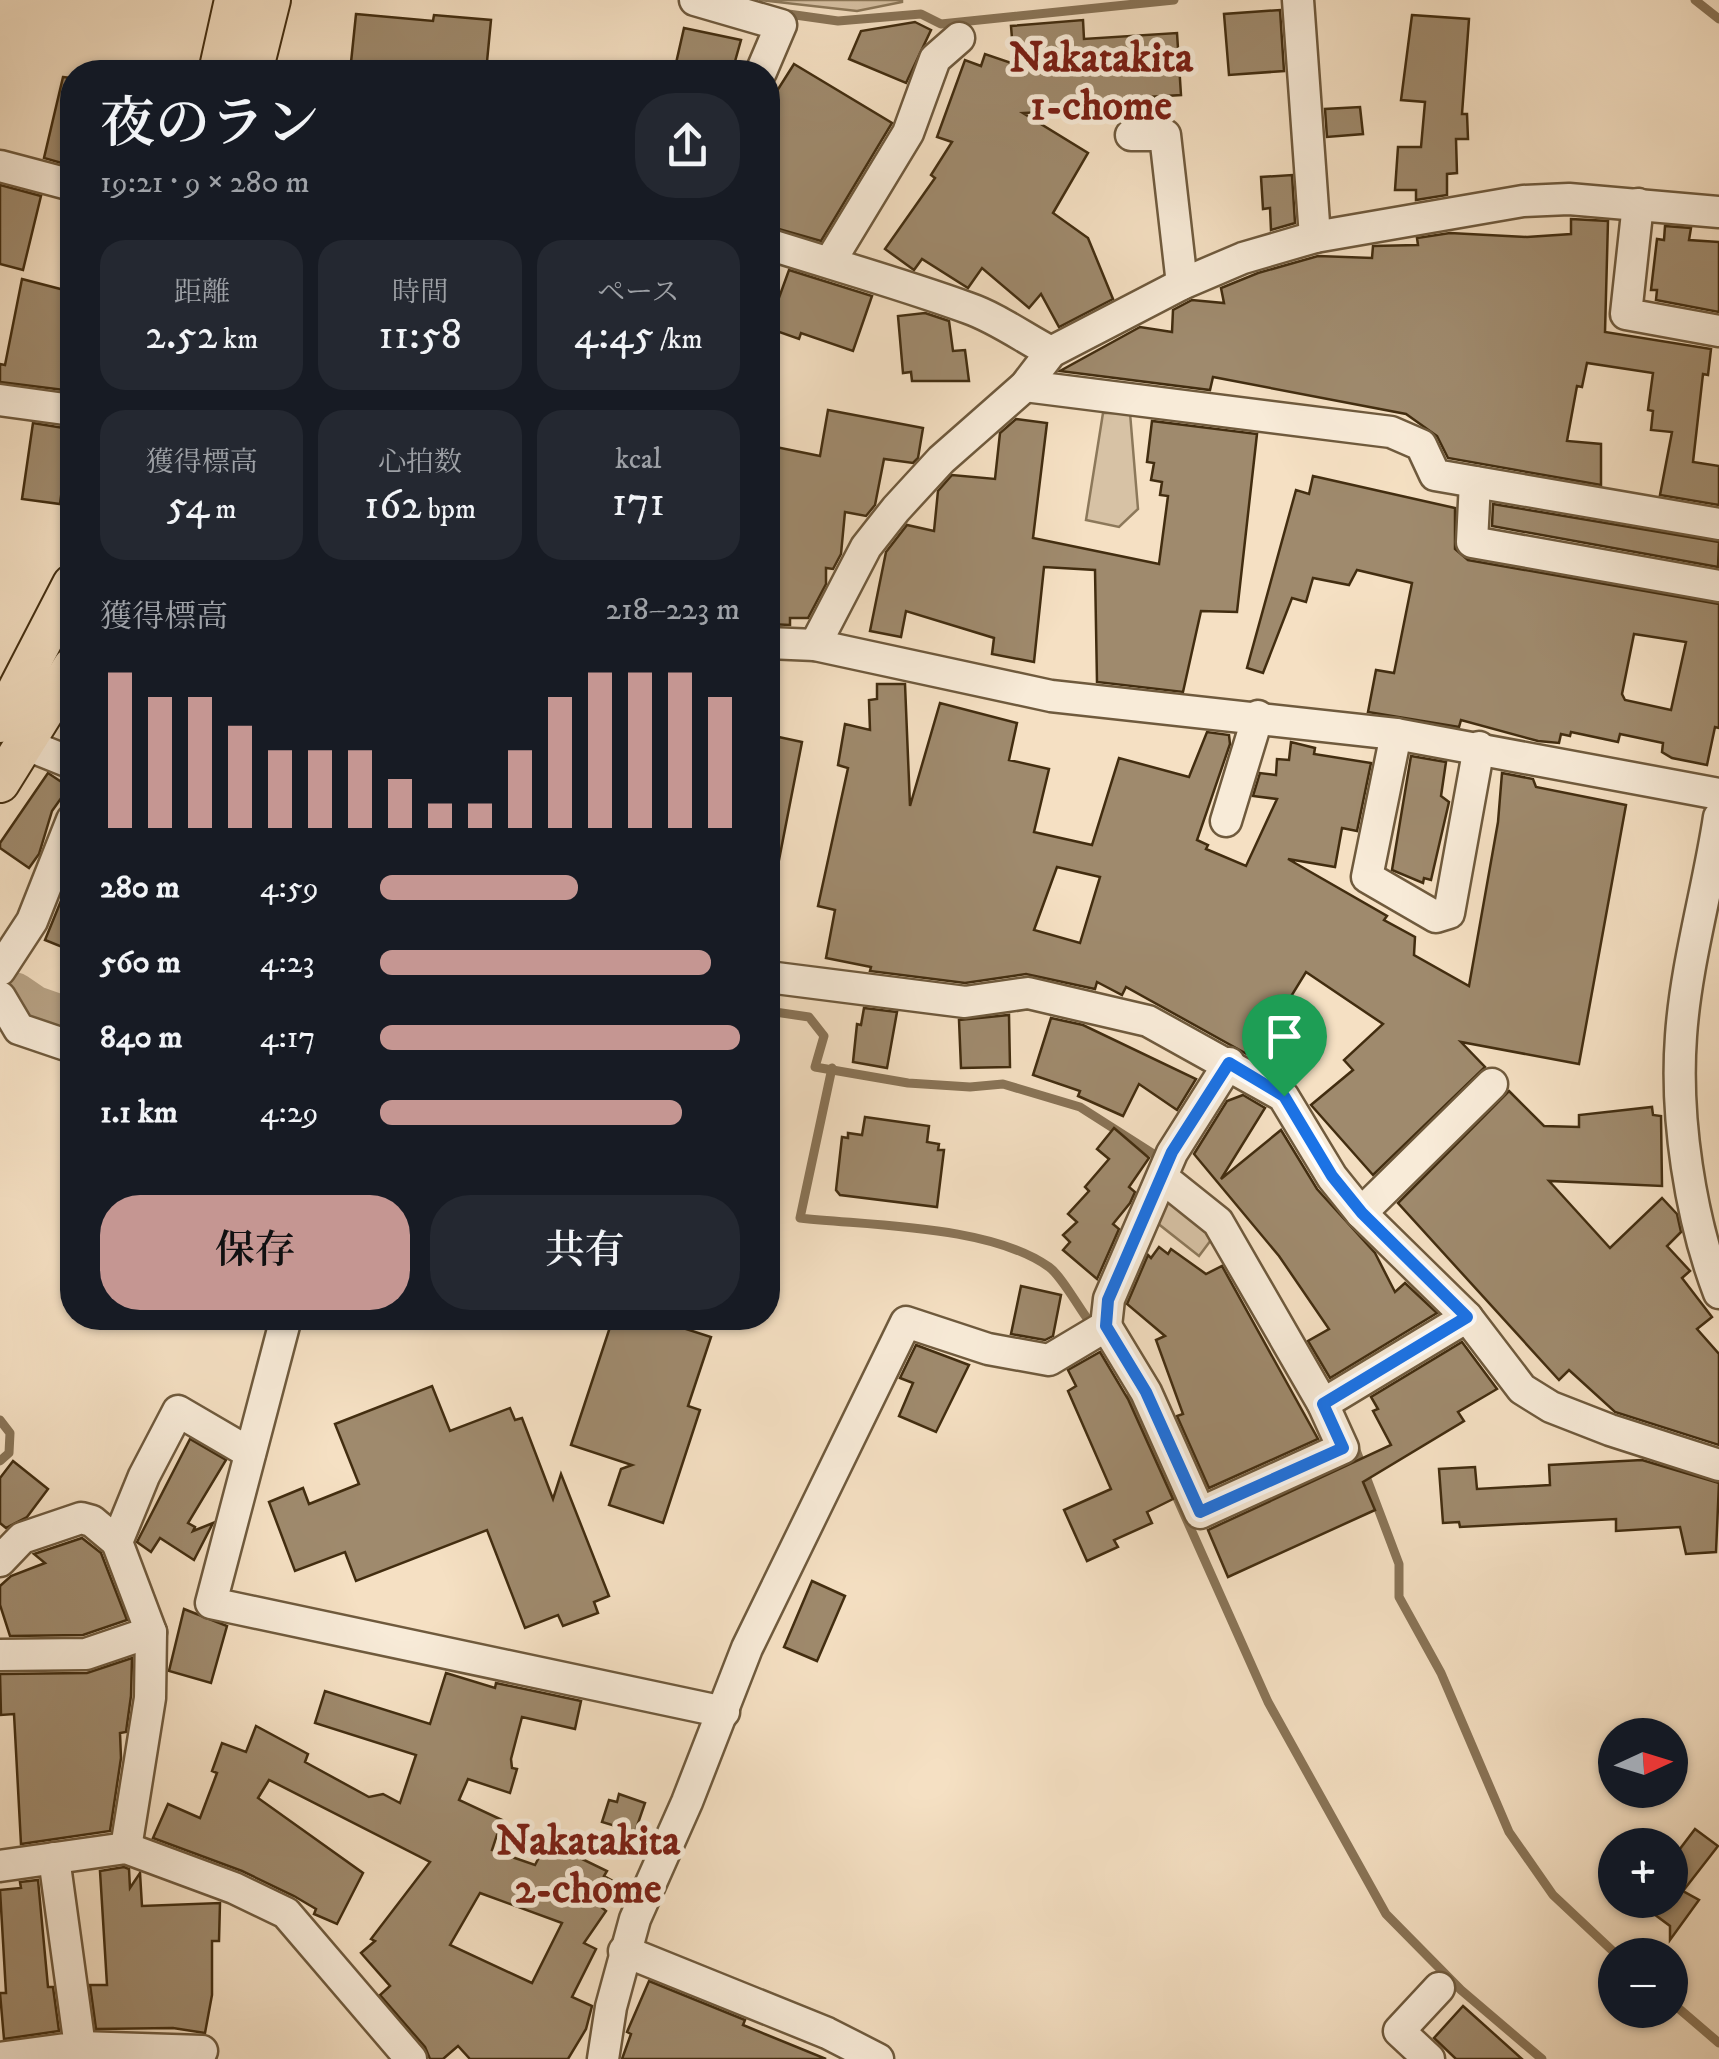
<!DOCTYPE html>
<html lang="ja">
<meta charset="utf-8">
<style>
body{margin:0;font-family:"IM FELL DW Pica","Noto Serif JP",serif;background:#242831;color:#f1f3f6;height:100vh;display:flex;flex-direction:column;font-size:38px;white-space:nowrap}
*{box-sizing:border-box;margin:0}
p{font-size:32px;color:#9ea1a6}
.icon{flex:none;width:55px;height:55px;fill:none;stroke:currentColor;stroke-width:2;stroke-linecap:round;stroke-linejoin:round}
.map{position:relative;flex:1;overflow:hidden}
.sheet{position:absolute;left:60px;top:60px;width:720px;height:1270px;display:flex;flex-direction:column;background:#171b24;border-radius:40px;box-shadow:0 2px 8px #0004}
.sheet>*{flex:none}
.needle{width:65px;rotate:86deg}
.fabs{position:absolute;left:1598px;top:1718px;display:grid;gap:20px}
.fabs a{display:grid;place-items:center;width:90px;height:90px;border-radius:50%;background:#171b24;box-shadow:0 2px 8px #0004;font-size:50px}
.pin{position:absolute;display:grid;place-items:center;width:85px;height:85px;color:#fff;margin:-102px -42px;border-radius:50% 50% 50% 0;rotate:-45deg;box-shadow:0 0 10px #0007}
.pin .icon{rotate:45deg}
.round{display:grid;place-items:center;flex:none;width:105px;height:105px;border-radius:40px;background:#242831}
.overview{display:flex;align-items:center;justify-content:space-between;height:170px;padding:0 40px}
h1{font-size:55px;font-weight:600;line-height:75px}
.figures{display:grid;grid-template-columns:repeat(3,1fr);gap:15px;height:170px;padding:10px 40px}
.figures div{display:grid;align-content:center;border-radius:25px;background:#242831;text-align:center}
.figures b{font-size:42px;font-weight:600}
.figures small{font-size:28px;font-weight:400}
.figures p{font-size:28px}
.chart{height:280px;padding:20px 40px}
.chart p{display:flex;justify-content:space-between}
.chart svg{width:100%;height:180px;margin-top:10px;stroke:#c59692;stroke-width:6}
.cta{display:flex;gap:20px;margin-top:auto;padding:20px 40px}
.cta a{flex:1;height:115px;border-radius:40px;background:#c59692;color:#111;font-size:40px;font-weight:600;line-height:115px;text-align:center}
.cta a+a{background:#242831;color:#f1f3f6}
ul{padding:0 40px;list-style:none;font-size:32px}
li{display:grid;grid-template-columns:160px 120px 1fr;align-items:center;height:75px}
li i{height:25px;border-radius:12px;background:#c59692}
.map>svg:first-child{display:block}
.green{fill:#d7c2a5;stroke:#8c785a;stroke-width:2.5}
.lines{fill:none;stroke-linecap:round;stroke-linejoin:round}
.stream{stroke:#897457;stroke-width:9}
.river{stroke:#b8a386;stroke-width:52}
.building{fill:#9f8a6d;stroke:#422d10;stroke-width:2.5;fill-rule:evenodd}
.minor-casing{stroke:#6f5a3d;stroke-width:35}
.major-casing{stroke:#422d10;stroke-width:42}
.minor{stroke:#f8ebd8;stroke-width:30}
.major{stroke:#f5e0c3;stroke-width:38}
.route-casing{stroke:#fff;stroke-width:20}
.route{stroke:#1a73e8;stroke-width:12}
.labels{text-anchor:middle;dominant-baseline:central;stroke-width:10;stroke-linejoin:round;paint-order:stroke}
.neighbourhood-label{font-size:42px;font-weight:bold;fill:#7a1f14;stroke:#f8ebd8}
</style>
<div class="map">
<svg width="1719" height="2059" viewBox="0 0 1719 2059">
<rect width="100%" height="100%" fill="#f5e0c3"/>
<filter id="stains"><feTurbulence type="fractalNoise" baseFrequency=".002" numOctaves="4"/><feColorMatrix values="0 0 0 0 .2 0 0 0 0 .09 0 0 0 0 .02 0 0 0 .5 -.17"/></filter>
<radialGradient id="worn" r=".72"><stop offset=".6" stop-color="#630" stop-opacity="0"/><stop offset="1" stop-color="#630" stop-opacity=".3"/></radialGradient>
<!-- green -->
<g class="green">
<path d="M759,0h143v2l-45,9z"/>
<path d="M1103,413h27l8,96 -19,18 -33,-7z"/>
<path d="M1166,1199l48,37 -15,20 -43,-34z"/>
</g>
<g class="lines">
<!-- stream -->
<g class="stream">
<path d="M1695,0l24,19"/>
<path d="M781,13l57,8 83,-7 20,10 233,-24"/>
<path d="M768,1011l41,6 15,19 -9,31 93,16 62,4 33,-3 77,23 83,53"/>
<path d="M832,1068l-32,150c71,8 190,7 249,49 14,10 33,47 46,62"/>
<path d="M1131,1395l137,307 118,212 75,76 81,69"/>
<path d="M0,1420l10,13 -1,20 -9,8"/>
<path d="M1353,1442l46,122v33l42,76 68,159 44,63 64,60"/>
<path d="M1670,2001l49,42"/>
</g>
<!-- river -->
<path class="river" d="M13,998l19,13 40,14"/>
</g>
<!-- building -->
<g class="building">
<path d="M1280,10l4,61 -55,4 -5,-61z"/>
<path d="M356,14l77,7 1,-6 57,5 -5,52h-136z"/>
<path d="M1412,15l57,4 -7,95h5l1,25h-12l1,34 -10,1v21l-31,5v-10h-21l3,-43h23l4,-45 -24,-2z"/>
<path d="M1083,20l1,19 93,-6 4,62 -99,6 1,9 -60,3 65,40 -35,60 35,25 25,61 -54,28 -18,-33 -12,14 -47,-40 -14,20 -46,-29 -8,11 -29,-21 50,-71 -4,-3 21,-33 -15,-5 28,-77 16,6 4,-12 29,10 -3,-38z"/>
<path d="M915,22l16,8 -25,53 -57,-24 12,-28z"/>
<path d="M684,28l57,12 -9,32h-58z"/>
<path d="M794,64l98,59 -71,118 -53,-15v-121z"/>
<path d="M63,77l9,1v88l-28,-8z"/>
<path d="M1360,107l3,27 -36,3 -2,-28z"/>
<path d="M1292,175l3,48 -24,7 -1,-22 -7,1 -2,-32z"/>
<path d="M0,185l41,11 -18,74 -23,-6z"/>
<path d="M1571,219l37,2 -3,111 106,17 -3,26 -5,-1 -10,88 26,4v39l-59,-10 12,-63 -21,-2 2,-19 -5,-1 5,-37 -66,-10 -5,24 -5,-1 -10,55 34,3v41l-153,-27 -11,-22 -31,-22 -193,-37 -3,13 -150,-19 80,-44 32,5 1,-22 19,-10 32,3 -3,-15 37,-15 60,-17 54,2 1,-12 45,-1 -1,-7 33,-5 77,4 44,-3z"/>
<path d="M1665,226l26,2 -2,12 30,2v70l-63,-12 1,-10h-6l6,-51 7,1z"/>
<path d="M789,270l83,26 -19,55 -52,-18 -2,6 -31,-11z"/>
<path d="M22,279l50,13 -6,48 6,1v50l-72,-9v-18l5,1z"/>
<path d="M925,313l24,8 4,30 12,-1 4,31h-57l-1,-9 -8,1 -5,-57z"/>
<path d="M828,410l95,18 -5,30 -5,5 -29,-4 -9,46 -9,11 -21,-4 -4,42 -8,15 -7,-1v16l-18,34h-18v7l-22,-1 3,-178 49,10z"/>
<path d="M1016,419l31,4 -14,115 126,26 9,-68 -8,-1 2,-13 -11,-2 3,-17 -7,-1 5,-41 105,13 -20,178 -36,-1 -18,81 -86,-10 -2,-112 -51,-3 -10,95 -42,-8 2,-16 -88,-27 -5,26 -31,-6 16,-79 21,-27 27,6 4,-40 14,-16 43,4 5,-46z"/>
<path d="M33,423l37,6 -10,75 -38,-5z"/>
<path d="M1313,476l142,32v41l13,11 251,44v124l-4,-1 -8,38 -35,-7 -10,-6 1,-9 -43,-9 -2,8 -47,-10 -1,4 -9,-2 -2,9 -21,-2 -77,-21 -2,7 -91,-15 8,-42 18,3 18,-90 -55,-13 -8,15 -36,-7 -7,24 -14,-4 -29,75 -16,-5 49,-178 13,4zM1634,634l52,8 -15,68 -46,-10 -3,-6z"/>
<path d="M1493,504l226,38 -1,25 -226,-41z"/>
<path d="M877,684h28l5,122 30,-103 77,20 -8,37 40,9 -15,63 58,13 27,-87 70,19 18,-45 22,3 1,9 -33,96 11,5 -2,4 40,17 31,-67 -24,-3 7,-23 16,2 1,-16 12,1 2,-18 24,6 -1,6 57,9 -14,68 -15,-3 -7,39 -47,-8 99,57 -3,4 31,17 -1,18 55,31 29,-164 4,-49 31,6 3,8 90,18 -47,259 -118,-22 24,25 -112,108 -62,-70 42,-35 -9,-10 39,-36 -77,-52 -24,39 24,15 -5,8 7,5 -23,37 -18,-16 -4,3 -137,-76 -4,8 -25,-13 -2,7 -69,-15 -61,9 -95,-12 1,-4 -45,-9 9,-48 -17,-4 30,-138 -10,-3 7,-41 25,6 -1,-30 8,-1zM1057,867l43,10 -20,66 -46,-13z"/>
<path d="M774,736l28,6 -23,118 -11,-1v-89z"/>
<path d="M1411,756l35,6 -5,34 8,6 -18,78 -7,-2 -1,5 -31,-13z"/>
<path d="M48,773l21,14 -17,24 -13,43 -10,14 -29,-20v-5z"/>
<path d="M72,874v77l-27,-11z"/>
<path d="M864,1008l33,4 -10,56 -34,-6 4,-38 4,1z"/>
<path d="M1009,1015l1,52 -49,1 -2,-48z"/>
<path d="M1051,1018l32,7 113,54 -19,31 -38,-26 -16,32 -45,-20 2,-5 -47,-16z"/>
<path d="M1509,1091l35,35 35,1v-12l73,-8 1,8 8,1 1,70 -113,-5 61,67 52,-50 15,16 4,18 -14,14 23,25 -8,7 30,39 -15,12 22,25v91l-104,-33 -46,-42 -10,10 -161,-177z"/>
<path d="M1243,1095l22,13 -44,71 60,-49 36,59 58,64 20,39 10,-9 32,30 -107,65 -22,-37 21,-12 -50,-73 -85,-102 33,-53z"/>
<path d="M865,1117l64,9 -2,16 12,2 -1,6h6l-7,57 -97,-12 -4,-5 6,-53 6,1v-5l14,2z"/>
<path d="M1114,1128l35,30 -20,29 6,5 -5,11 -17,21 6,5 -22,50 -34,-29 7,-8 -7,-7 14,-13 -9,-8 21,-23 -4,-4 24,-28 -12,-10z"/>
<path d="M1159,1247l9,7 3,-5 35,25 16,-8 96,173 -109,49 -32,-72 6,-2 -27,-74 9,-4 -38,-32 21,-49 3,3z"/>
<path d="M1021,1286l40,9 -8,41 -8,4 -34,-6z"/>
<path d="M613,1318h39l59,19 -23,69 12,4 -37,113 -54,-18 12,-36 11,-4 -61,-20z"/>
<path d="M1462,1342l35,47 -39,23 6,9 -101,61 12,28 -147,67 -20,-47 183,-85 -18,-34 5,-2 -7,-12z"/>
<path d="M916,1345l53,20 -33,67 -37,-16 14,-33 -13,-5z"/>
<path d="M1100,1352l28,47 45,100 -26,13 5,11 -38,17 4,7 -31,14 -23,-51 47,-21 -43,-98 8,-5 -8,-16z"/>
<path d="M432,1386l18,45 60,-23 5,12 7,-2 31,81 8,-25 48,122 -15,6 4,11 -35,13 -5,-11 -33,13 -38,-98 -131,51 -11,-29 -50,19 -26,-69 34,-14 6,16 50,-20 -24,-60z"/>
<path d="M190,1439l36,21 -38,63 7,4 -2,4 20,-8 -19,37 -34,-22 -9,14 -14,-10z"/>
<path d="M1642,1460l77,23 -3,69 -30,2 -6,-27 -64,4v-12l-156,8 -1,-5 -16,1 -4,-54 36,-2 2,22 73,-4 -1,-20z"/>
<path d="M13,1461l35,28 -21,28 -21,11 -6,-5v-45z"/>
<path d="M82,1538l19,15 26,67 -44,15 -73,1 -10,-31v-19l11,-10 34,-13 -11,-9z"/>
<path d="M812,1581l33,15 -28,65 -33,-14z"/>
<path d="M184,1609l43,17 -16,57 -42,-12z"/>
<path d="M132,1658l-1,38 -5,36 -6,1 1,25 -11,73 -89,13 -7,-130 -13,1 -1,-41 87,-1z"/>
<path d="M446,1673l49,15 1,-5 85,18 -6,28 -53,-12 -11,42 1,9 5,1 -7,24 -42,-14 -9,21 43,20 -10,30 43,15 12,-23 60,29 -3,5 9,5 -12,26 5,4 -22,32 12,6 -24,48 20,9 -6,23 -18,30h-98l-12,-13 -15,13h-13l-5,-12 -45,-52 10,-9 -29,-33 14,-12 -4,-2 59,-77 -161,-82 -11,18 105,75 -26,51 -23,-10 2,-5 -22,-13 -52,-25 -89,-33 15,-34 32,14 17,-45 -5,-2 10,-28 24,9 10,-26 52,28 -3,8 64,35 14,-3 17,9 16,-48 -101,-32 10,-32 105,33zM480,1893l82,30 -30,60 -82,-38z"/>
<path d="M619,1794l26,9 -10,29 -33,-10 7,-22 8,2z"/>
<path d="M1695,1829l23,17 -35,45 16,9 -29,40v-14l-35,-26h35v-38z"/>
<path d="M124,1867l5,2 1,19 10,-15 2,33 78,-3 -1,38h-7v54l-7,38 -32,-5 -77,1 -6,-44h17l-7,-114z"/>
<path d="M38,1880l10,107h5l6,44 -55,8 -4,-46h6l-6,-103 21,-2 -1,-6z"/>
<path d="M649,1981l96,39 -2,5 83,34h-204l9,-25 -4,-2z"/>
<path d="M1463,2006l59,53h-66l-22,-21z"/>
</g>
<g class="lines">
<defs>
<g id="minor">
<path d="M695,0l86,25 -20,47"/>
<path d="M1298,0l17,237"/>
<path d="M1131,135h34l17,149"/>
<path d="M0,166l72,19"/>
<path d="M1638,204l-12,110 93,17"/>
<path d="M768,244c66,21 134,40 200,64 29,10 56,30 83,44"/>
<path d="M831,260l77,-127 27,-74 24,-21"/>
<path d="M1025,386l366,46 30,13 14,30 284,49"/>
<path d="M0,400l72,10"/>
<path d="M1475,482l-3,60 247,44"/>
<path d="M768,643l47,2 236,51 345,38 323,60"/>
<path d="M815,645l51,-98 30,-38 45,-49 84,-74 26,-34 131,-68 61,-26 72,-21 208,-36 46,-2 150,13"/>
<path d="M1396,734l-29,143 69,40 13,-4 30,-166"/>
<path d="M27,745l45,18"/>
<path d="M1719,817c-11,73 -33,146 -38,219 -6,81 9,181 38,257"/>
<path d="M1226,821l32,-105"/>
<path d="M0,970l32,-49 40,-101"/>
<path d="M768,977l197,25 63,-9 120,28 135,75 49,81 29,36 106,104 55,72 29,18 59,23 109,35"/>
<path d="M0,997l19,32 53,18"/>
<path d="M1361,1213l131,-129"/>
<path d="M286,1318l-75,285 513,109"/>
<path d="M1106,1326l40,66 54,121 143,-65 -20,-44 -105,-182 -55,-44"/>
<path d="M1323,1404l144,-87"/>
<path d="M0,1561l22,-23 59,-20 11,3 25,21"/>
<path d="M0,1655l86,-1 65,-22"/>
<path d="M126,1848l24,-150 1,-66 -34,-90 27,-66 34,-65 72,42"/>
<path d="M0,1866l126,-18 108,40 52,25 125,146"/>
<path d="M624,1951l203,82 51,26"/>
<path d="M80,2047l122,4"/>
<path d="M0,2058l80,-11 -26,-189"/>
<path d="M603,2059l8,-52 24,-88 52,-117 60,-154 159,-326 82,27 61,11 57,-34 3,-27 63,-146 57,-90"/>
<path d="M1429,2059l-30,-28 40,-43"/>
</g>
<g id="major">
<path d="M218,72l16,-72"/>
<path d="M253,72l18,-72"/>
<path d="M0,723l72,-139"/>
<path d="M0,783l72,-116"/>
</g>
</defs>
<!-- minor casing -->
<use href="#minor" class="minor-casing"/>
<!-- major casing -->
<use href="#major" class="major-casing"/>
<!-- minor -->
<use href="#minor" class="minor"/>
<!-- major -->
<use href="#major" class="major"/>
</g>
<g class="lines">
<defs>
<path id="route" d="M1229,1063l55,33 48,80 30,37 105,104 -144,87 20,44 -143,64 -54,-120 -40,-66 2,-26 64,-148z"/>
</defs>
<!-- route casing -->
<use href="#route" class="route-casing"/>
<!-- route -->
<use href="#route" class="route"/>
</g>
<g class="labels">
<!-- neighbourhood labels -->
<g class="neighbourhood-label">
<text x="1101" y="59">Nakatakita<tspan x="1101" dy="48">1-chome</tspan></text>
<text x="588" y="1842">Nakatakita<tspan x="588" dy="48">2-chome</tspan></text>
</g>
</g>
<rect width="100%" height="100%" filter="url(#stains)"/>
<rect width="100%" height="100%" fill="url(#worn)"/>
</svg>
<div class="fabs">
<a><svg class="needle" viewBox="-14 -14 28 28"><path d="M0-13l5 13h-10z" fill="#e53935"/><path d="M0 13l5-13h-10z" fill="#9ea1a6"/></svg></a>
<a>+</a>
<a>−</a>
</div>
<div class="pin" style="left:1284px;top:1096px;background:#1e9e55"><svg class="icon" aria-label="arrive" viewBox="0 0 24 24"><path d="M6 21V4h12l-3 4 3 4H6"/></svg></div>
<section class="sheet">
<div class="overview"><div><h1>夜のラン</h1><p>19:21 · 9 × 280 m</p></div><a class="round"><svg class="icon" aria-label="share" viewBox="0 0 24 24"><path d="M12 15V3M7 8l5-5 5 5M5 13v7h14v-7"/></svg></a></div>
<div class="figures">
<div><p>距離</p><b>2.52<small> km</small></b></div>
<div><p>時間</p><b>11:58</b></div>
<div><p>ペース</p><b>4:45<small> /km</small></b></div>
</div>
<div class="figures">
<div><p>獲得標高</p><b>54<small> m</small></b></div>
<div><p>心拍数</p><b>162<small> bpm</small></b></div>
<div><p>kcal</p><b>171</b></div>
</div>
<div class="chart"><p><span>獲得標高</span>218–223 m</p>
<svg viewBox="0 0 160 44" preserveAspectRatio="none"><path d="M5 44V6M15 44V12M25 44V12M35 44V19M45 44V25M55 44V25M65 44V25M75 44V32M85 44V38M95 44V38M105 44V25M115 44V12M125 44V6M135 44V6M145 44V6M155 44V12"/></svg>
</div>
<ul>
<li><b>280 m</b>4:59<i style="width:55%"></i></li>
<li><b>560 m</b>4:23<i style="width:92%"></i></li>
<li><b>840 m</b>4:17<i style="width:100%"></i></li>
<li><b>1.1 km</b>4:29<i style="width:84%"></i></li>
</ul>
<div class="cta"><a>保存</a><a>共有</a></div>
</section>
</div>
